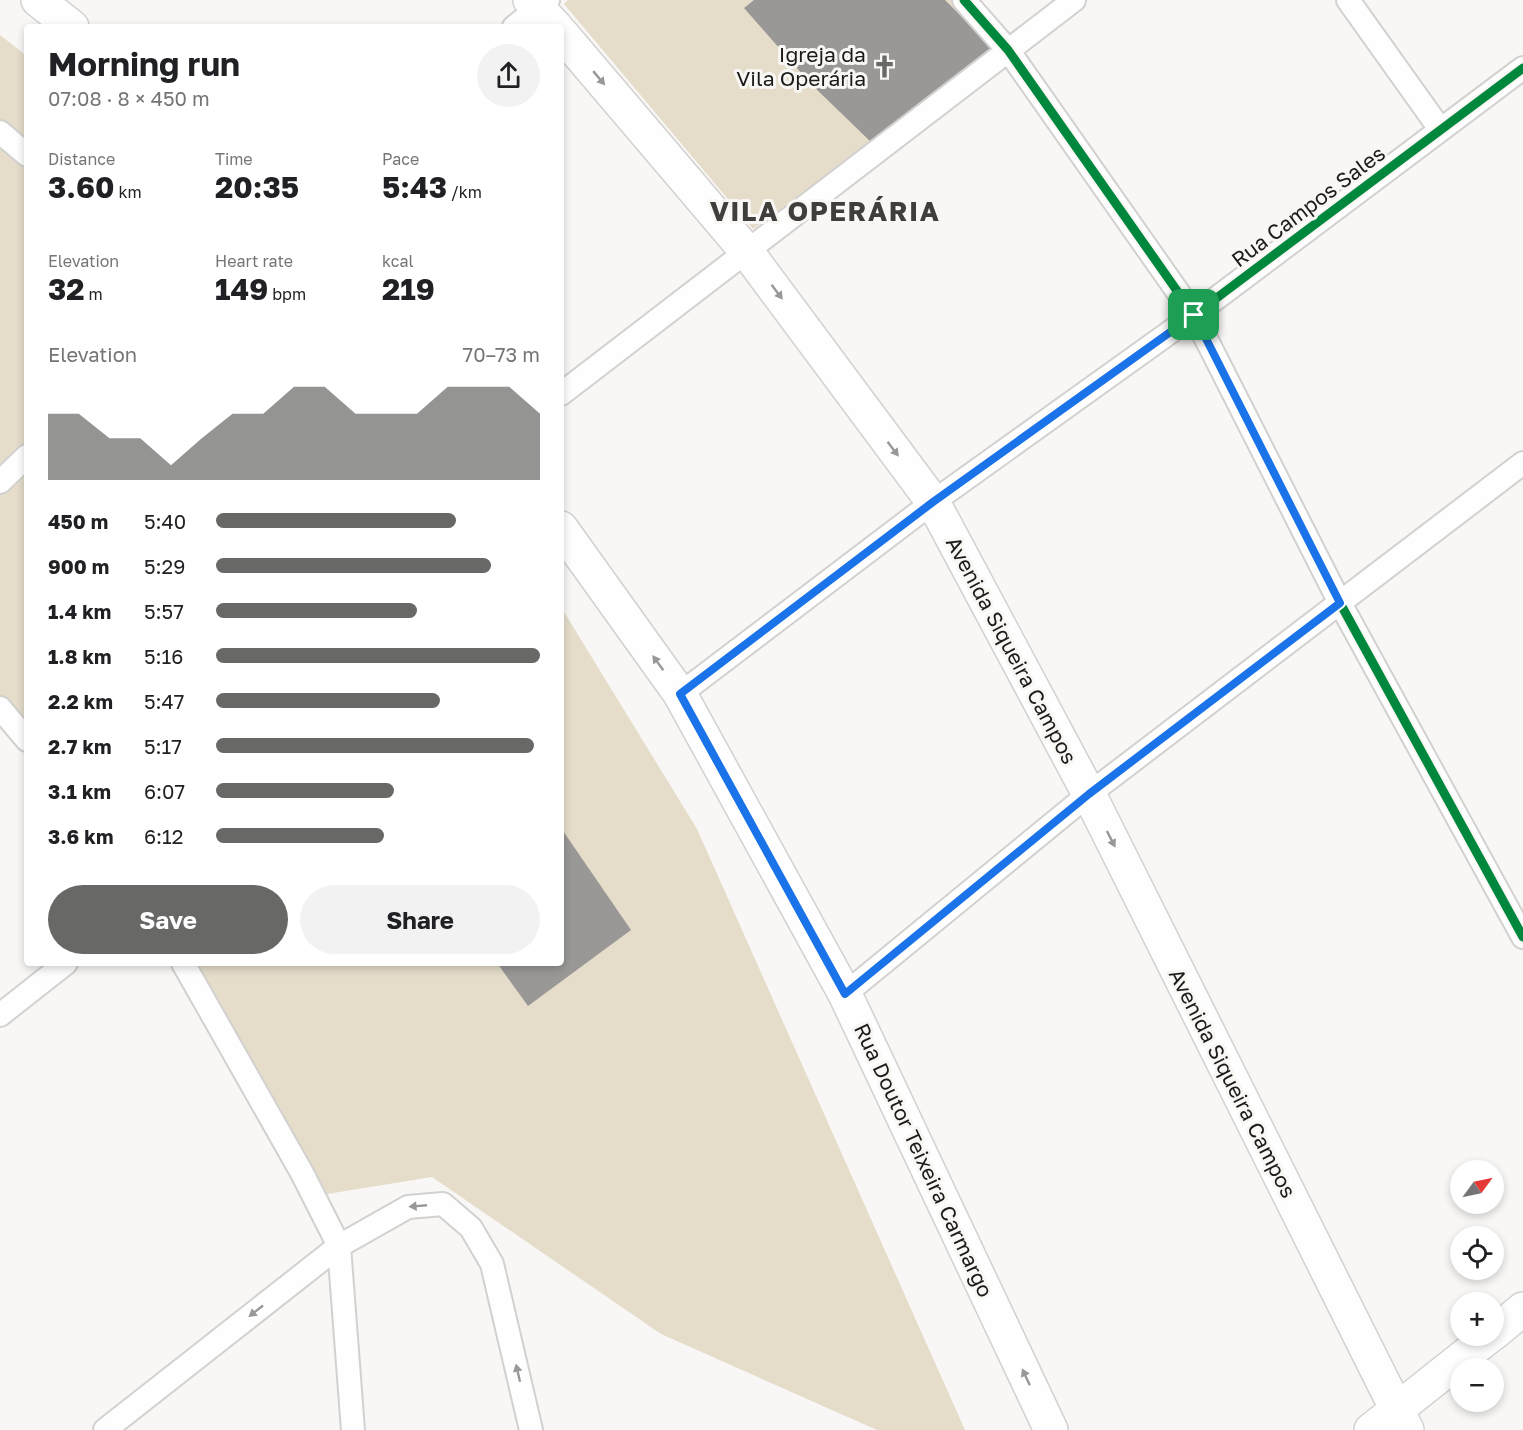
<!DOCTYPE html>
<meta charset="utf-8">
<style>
body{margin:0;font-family:"Golos Text",sans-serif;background:#f2f2f2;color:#202124;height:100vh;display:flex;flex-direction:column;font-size:22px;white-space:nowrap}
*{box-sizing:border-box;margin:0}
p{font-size:20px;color:#757577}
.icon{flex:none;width:33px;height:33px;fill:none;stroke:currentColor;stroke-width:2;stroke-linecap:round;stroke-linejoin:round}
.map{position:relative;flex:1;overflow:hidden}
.details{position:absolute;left:24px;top:24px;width:540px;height:942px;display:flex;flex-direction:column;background:#fff;border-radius:6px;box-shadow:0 3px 9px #0003}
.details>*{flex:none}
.needle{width:39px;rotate:57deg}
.fabs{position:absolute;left:1450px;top:1160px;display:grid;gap:12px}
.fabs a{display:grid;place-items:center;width:54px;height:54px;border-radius:50%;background:#fff;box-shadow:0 3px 9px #0003;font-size:30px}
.pin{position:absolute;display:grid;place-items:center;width:51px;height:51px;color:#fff;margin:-26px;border-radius:12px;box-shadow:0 3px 9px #0006}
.round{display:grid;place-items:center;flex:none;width:63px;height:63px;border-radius:32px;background:#f2f2f2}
.summary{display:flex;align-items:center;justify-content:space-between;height:102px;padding:0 24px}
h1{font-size:33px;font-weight:700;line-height:45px}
.stats{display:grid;grid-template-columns:repeat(3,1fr);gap:9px;height:102px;padding:6px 24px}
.stats div{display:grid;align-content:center}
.stats b{font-size:30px;font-weight:700}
.stats small{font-size:16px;font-weight:400}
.stats p{font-size:16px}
.chart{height:168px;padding:12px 24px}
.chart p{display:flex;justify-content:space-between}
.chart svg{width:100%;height:108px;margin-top:6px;fill:#686866;opacity:.7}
.cta{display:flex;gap:12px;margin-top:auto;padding:12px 24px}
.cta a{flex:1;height:69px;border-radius:36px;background:#686866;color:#fff;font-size:24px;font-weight:700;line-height:69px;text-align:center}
.cta a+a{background:#f2f2f2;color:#202124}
ul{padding:0 24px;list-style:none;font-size:20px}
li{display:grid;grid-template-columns:96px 72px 1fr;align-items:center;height:45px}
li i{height:15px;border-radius:8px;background:#686866}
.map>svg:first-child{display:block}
.green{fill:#e5ddca}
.building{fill:#999897}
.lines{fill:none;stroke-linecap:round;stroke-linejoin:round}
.minor-casing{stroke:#d2d1cf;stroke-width:26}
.secondary-casing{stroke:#d2d1cf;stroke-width:36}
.minor{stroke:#fefefe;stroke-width:22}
.secondary{stroke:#fefefe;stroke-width:33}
.cycleway-casing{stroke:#f9f7f4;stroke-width:13}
.cycleway{stroke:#00873e;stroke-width:9}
.oneway{fill:#989897}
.route-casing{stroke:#fff;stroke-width:12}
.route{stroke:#1a73e8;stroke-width:8}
.labels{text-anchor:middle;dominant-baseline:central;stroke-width:6;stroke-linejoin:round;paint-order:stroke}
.poi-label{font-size:21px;fill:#1b1b19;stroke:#f9f7f4;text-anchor:end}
.street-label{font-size:21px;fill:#1b1b19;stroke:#f9f7f4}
.district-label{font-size:27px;font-weight:bold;letter-spacing:1.5px;fill:#3f3e3b;stroke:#f9f7f4}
</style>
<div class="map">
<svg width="1523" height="1430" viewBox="0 0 1523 1430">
<rect width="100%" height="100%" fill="#f8f7f5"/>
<!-- green -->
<g class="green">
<path d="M568,0h387l39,49 -122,94 -119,86 -189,-225z"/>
<path d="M0,35l27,21v687l-27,-29z"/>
<path d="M561,607l136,222 268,601h-88l-216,-96 -229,-157 -105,17 -141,-231h375z"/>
</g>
<!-- building -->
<g class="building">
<path d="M754,0h191l49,49 -122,94 -62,-60 -66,-75z"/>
<path d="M561,828l70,102 -103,76 -31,-43h64z"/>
</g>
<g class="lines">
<defs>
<g id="minor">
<path d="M964,0l44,50 186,265 146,288 183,334"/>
<path d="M1348,0l92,129"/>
<path d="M514,27l34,-27"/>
<path d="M0,132l27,23"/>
<path d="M561,394l513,-394"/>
<path d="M0,482l27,-26"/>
<path d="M680,694l253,-192 261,-187 329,-247"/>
<path d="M0,708l27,32"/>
<path d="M183,963l119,210 37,73 14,184"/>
<path d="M845,994l244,-200 434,-331"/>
<path d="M0,1015l66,-52"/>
<path d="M105,1430l234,-184 69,-39 35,-3 28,24 21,36 39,166"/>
</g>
<g id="secondary">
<path d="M38,0l34,27"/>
<path d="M530,0l26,27"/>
<path d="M561,33l186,219 186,250 156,292 318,636"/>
<path d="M561,528l119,166 165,300 206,436"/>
<path d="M1494,1333l29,-24"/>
<path d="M1371,1430l120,-95"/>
</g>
</defs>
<!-- minor casing -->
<use href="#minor" class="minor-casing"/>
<!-- secondary casing -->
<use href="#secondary" class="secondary-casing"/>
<!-- minor -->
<use href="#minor" class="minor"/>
<!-- secondary -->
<use href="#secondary" class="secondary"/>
<defs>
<g id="cycleway">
<path d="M964,0l44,50 186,265 146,288 183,334"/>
<path d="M680,694l253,-192 261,-187 329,-247"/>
</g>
</defs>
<!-- cycleway casing -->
<use href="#cycleway" class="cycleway-casing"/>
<!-- cycleway -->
<use href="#cycleway" class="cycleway"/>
</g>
<!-- one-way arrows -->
<defs><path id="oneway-solid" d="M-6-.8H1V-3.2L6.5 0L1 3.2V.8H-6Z" transform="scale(1.5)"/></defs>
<g class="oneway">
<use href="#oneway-solid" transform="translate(599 78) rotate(50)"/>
<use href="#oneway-solid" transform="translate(777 292) rotate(53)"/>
<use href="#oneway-solid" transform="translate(893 449) rotate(53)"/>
<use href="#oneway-solid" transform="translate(658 663) rotate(-126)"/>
<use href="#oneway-solid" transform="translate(1111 839) rotate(63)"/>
<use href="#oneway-solid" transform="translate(418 1206) rotate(175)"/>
<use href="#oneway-solid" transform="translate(256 1311) rotate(142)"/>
<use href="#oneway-solid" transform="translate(518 1373) rotate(-103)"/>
<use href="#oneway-solid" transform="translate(1026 1377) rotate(-115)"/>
</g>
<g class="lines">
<defs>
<path id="route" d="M1194,315l146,288 -251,191 -244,200 -165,-300 253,-192z"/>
</defs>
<!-- route casing -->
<use href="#route" class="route-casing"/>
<!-- route -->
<use href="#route" class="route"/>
</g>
<!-- icons -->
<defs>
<symbol id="church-bare" viewBox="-9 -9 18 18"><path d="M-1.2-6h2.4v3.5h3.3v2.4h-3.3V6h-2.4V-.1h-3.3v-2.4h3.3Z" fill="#686866" stroke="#f9f7f4" stroke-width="2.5" paint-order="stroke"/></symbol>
</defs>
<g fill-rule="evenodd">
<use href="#church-bare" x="868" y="50" width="33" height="33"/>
</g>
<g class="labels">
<!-- poi labels -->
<g class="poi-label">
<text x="866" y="54">Igreja da<tspan x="866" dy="24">Vila Operária</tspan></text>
</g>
<!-- street labels -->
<g class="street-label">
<text transform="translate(1308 206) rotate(-37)">Rua Campos Sales</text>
<text transform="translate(1012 650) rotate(62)">Avenida Siqueira Campos</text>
<text transform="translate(1233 1083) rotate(63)">Avenida Siqueira Campos</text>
<text transform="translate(924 1160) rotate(65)">Rua Doutor Teixeira Carmargo</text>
</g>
<!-- district labels -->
<g class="district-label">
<text x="825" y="211">VILA OPERÁRIA</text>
</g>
</g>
</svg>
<div class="fabs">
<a><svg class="needle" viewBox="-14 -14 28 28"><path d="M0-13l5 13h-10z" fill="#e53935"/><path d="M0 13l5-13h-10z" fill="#757577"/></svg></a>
<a><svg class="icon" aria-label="locate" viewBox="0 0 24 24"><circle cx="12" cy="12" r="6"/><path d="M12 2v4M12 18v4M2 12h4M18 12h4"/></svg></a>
<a>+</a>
<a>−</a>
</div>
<div class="pin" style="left:1194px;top:315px;background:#1e9e55"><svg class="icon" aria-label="arrive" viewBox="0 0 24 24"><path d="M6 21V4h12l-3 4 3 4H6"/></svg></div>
<section class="details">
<div class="summary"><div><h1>Morning run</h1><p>07:08 · 8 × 450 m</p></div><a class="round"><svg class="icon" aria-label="share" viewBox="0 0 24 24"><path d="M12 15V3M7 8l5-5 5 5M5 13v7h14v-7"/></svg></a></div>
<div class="stats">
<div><p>Distance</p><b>3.60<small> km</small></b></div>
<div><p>Time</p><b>20:35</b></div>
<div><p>Pace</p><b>5:43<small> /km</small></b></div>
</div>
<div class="stats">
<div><p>Elevation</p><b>32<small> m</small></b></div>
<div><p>Heart rate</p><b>149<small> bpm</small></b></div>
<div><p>kcal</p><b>219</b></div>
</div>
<div class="chart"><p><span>Elevation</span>70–73 m</p>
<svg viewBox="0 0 160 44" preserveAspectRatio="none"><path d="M0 44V17L10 17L20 27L30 27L40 38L50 27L60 17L70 17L80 6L90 6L100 17L110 17L120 17L130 6L140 6L150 6L160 17V44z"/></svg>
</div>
<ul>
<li><b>450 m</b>5:40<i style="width:74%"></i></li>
<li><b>900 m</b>5:29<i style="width:85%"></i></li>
<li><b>1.4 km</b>5:57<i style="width:62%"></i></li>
<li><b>1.8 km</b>5:16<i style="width:100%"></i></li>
<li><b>2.2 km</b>5:47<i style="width:69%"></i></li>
<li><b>2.7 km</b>5:17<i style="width:98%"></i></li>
<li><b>3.1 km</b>6:07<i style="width:55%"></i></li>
<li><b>3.6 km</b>6:12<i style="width:52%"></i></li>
</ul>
<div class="cta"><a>Save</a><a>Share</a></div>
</section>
</div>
